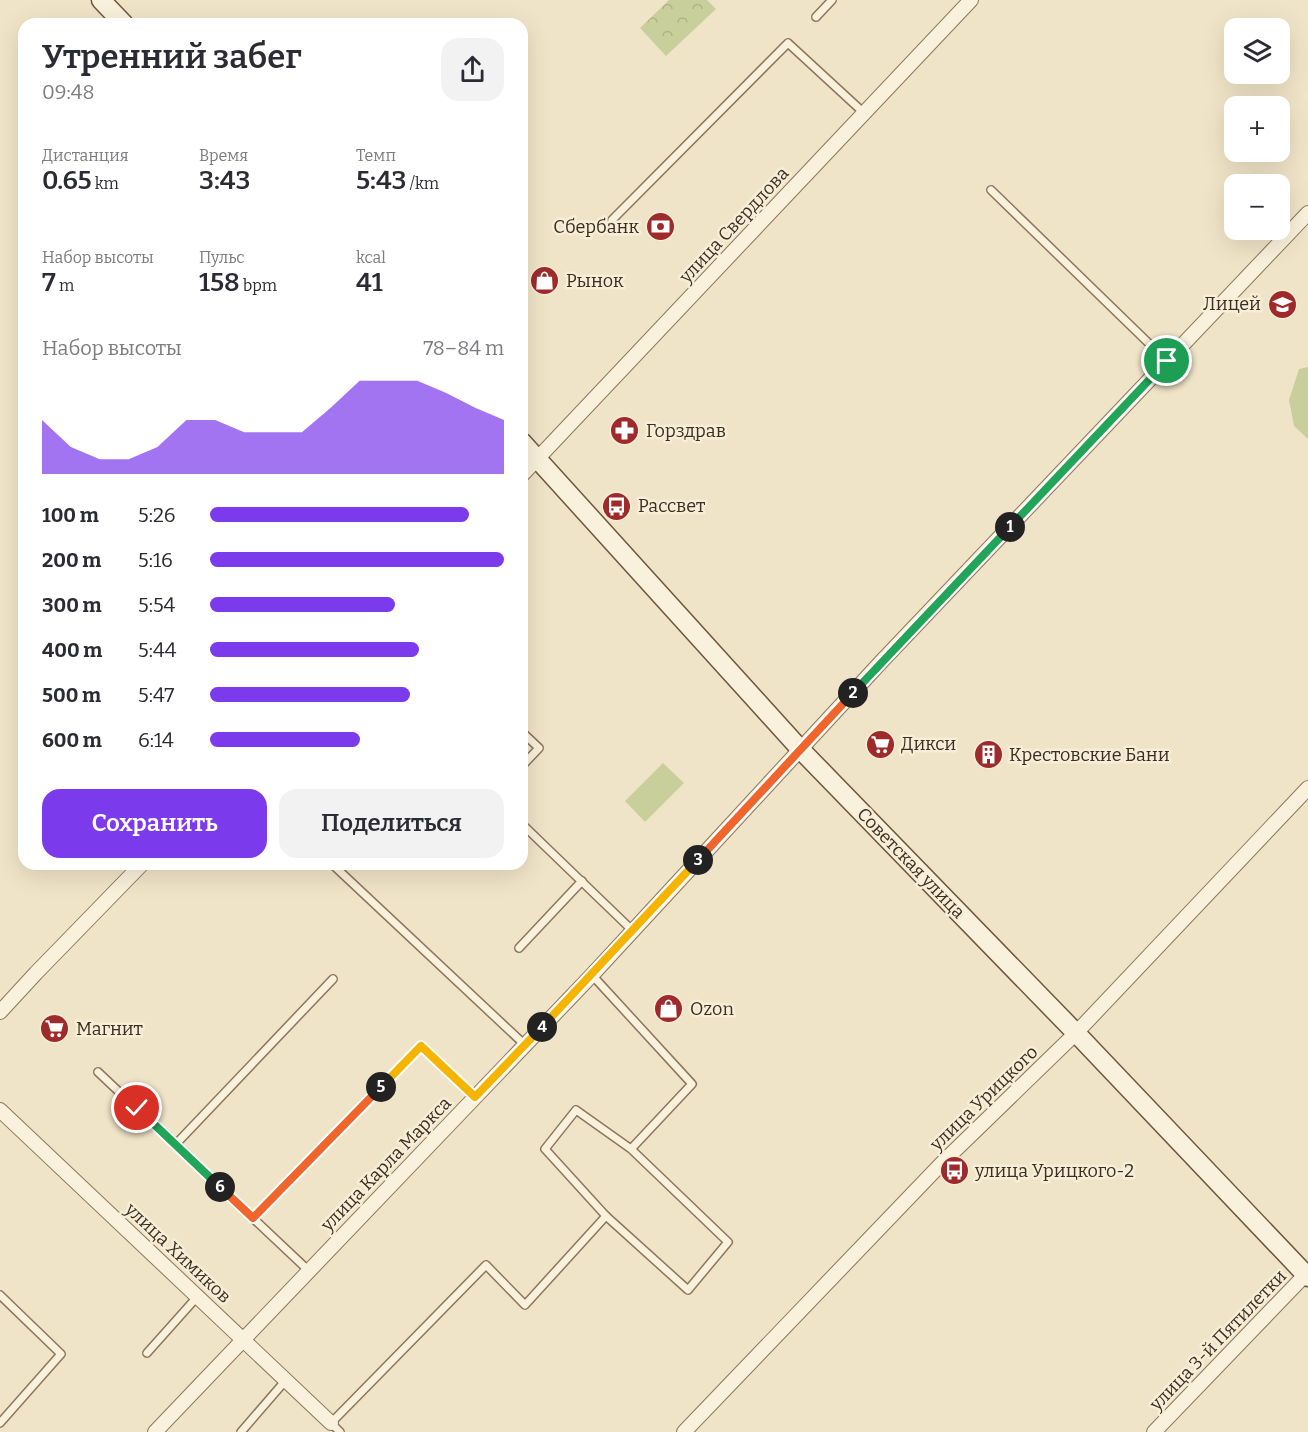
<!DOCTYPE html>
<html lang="ru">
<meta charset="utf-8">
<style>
body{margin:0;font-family:Bitter,serif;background:#f2f2f3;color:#2b2b33;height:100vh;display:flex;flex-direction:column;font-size:22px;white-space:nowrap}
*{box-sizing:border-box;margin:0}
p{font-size:20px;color:#7c7c81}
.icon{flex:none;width:33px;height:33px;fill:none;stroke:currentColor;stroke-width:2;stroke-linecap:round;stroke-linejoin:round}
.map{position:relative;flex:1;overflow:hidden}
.panel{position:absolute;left:18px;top:18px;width:510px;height:852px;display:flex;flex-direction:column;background:#fff;border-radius:18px;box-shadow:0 6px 24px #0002}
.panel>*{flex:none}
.buttons{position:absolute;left:1224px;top:18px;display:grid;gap:12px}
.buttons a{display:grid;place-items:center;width:66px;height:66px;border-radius:12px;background:#fff;box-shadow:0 6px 24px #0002;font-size:30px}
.pin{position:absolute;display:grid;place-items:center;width:51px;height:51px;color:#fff;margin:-26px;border:3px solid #fff;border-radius:50%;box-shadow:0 2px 6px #0007}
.km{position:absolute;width:30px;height:30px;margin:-15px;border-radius:50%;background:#222;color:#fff;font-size:16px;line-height:30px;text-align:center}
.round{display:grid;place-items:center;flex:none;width:63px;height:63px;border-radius:18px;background:#f2f2f3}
.head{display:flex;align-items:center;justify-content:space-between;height:102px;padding:0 24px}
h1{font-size:33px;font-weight:600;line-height:45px}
.figures{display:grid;grid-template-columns:repeat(3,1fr);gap:9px;height:102px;padding:6px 24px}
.figures div{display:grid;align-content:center}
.figures b{font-size:26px;font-weight:600}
.figures small{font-size:16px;font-weight:400}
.figures p{font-size:16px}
.chart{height:168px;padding:12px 24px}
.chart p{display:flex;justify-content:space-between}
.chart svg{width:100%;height:108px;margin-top:6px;fill:#7c3aed;opacity:.7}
.button{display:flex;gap:12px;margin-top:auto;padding:12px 24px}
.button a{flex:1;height:69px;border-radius:18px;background:#7c3aed;color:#fff;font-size:24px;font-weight:600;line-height:69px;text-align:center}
.button a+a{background:#f2f2f3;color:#2b2b33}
ul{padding:0 24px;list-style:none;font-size:20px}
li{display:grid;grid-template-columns:96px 72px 1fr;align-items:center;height:45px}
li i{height:15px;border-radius:8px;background:#7c3aed}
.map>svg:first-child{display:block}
.park{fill:url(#park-crowns)}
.pitch{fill:#c9cf9b}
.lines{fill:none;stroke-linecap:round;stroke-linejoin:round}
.lane-casing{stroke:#8d765c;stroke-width:10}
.street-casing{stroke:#8d765c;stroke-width:16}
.secondary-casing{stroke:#6f573f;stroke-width:21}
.lane{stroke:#faf1dc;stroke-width:7}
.street{stroke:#faf1dc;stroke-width:14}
.secondary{stroke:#faf1dc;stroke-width:18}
.split-1-casing{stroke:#fff;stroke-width:12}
.split-2-casing{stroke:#fff;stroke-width:12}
.split-3-casing{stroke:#fff;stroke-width:12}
.split-4-casing{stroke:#fff;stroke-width:12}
.split-5-casing{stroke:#fff;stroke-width:12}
.split-6-casing{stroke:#fff;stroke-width:12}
.split-7-casing{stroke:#fff;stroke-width:12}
.split-1{stroke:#22a559;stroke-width:8}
.split-2{stroke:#22a559;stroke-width:8}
.split-3{stroke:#f0652b;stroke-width:8}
.split-4{stroke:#f5b400;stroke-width:8}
.split-5{stroke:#f5b400;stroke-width:8}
.split-6{stroke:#f0652b;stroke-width:8}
.split-7{stroke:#22a559;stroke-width:8}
.labels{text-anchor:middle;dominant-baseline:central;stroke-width:5;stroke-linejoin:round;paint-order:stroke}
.street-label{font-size:18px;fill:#3d2e20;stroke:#f7eed8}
.poi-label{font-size:18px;fill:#3d2e20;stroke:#f7eed8;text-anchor:start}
</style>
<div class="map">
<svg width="1308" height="1432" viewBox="0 0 1308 1432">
<defs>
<pattern id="park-crowns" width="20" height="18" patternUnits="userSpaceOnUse" patternTransform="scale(1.5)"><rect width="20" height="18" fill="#c9cf9b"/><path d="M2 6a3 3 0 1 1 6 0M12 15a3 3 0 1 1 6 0" fill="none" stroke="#aeb285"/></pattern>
</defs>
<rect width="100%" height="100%" fill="#f0e4c8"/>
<!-- park -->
<path class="park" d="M669,0h38l9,9 -50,47 -26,-28z"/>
<!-- pitch -->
<g class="pitch">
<path d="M1308,367v72l-14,-13 -5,-26 10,-31z"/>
<path d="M663,763l21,20 -39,39 -20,-21z"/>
</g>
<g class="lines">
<defs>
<g id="lane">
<path d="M816,17l16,-17"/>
<path d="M991,190l176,171"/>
<path d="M612,220l176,-177 76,70"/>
<path d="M522,732l17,16 -17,18"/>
<path d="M522,824l111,107"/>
<path d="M332,864l193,181"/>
<path d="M519,948l63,-67"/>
<path d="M592,975l100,109 -61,65 97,93 -40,48 -82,-74 -61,-67 31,-39 55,39"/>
<path d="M98,1072l211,199"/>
<path d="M175,1145l158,-166"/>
<path d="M253,1218l168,-172 54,51"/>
<path d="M0,1295l61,59 -61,69"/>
<path d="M147,1353l50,-56"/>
<path d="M241,1432l45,-52"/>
<path d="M340,1432l-9,-9 155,-158 39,40 81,-89"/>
</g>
<g id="street">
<path d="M522,475l449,-475"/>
<path d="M0,1012l36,-39 106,-109"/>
<path d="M0,1110l331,313"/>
<path d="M155,1432l437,-457 289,-313 427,-449"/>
<path d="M684,1432l259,-270 133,-129 232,-245"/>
<path d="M1154,1432l154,-160"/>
</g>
<g id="secondary">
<path d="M101,0l23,24"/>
<path d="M522,442l279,308 275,283 232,244"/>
</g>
</defs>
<!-- lane casing -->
<use href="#lane" class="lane-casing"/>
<!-- street casing -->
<use href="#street" class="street-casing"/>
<!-- secondary casing -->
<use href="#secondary" class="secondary-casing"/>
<!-- lane -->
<use href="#lane" class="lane"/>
<!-- street -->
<use href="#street" class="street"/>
<!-- secondary -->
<use href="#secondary" class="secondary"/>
</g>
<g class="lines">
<defs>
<path id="split-1" d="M1010,527l157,-166"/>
<path id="split-2" d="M853,693l157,-166"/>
<path id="split-3" d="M698,860l155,-167"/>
<path id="split-4" d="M542,1027l156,-167"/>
<path id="split-5" d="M381,1087l40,-41 54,51 67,-70"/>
<path id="split-6" d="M220,1187l33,31 128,-131"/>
<path id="split-7" d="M137,1108l83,79"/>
</defs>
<!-- split-1 casing -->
<use href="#split-1" class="split-1-casing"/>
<!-- split-2 casing -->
<use href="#split-2" class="split-2-casing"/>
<!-- split-3 casing -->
<use href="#split-3" class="split-3-casing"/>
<!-- split-4 casing -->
<use href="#split-4" class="split-4-casing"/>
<!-- split-5 casing -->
<use href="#split-5" class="split-5-casing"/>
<!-- split-6 casing -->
<use href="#split-6" class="split-6-casing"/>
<!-- split-7 casing -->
<use href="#split-7" class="split-7-casing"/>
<!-- split-1 -->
<use href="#split-1" class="split-1"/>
<!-- split-2 -->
<use href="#split-2" class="split-2"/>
<!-- split-3 -->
<use href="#split-3" class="split-3"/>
<!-- split-4 -->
<use href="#split-4" class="split-4"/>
<!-- split-5 -->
<use href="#split-5" class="split-5"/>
<!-- split-6 -->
<use href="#split-6" class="split-6"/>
<!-- split-7 -->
<use href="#split-7" class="split-7"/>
</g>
<!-- icons -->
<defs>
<symbol id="bank-disc" viewBox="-11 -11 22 22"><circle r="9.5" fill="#9e2a2b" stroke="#f7eed8"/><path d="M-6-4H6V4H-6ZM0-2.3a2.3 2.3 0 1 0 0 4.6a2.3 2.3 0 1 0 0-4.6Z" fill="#fff"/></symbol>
<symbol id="shop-disc" viewBox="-11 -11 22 22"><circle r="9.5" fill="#9e2a2b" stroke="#f7eed8"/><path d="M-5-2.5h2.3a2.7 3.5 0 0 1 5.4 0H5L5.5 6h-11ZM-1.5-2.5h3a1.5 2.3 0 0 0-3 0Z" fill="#fff"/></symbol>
<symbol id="school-disc" viewBox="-11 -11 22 22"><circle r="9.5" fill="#9e2a2b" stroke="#f7eed8"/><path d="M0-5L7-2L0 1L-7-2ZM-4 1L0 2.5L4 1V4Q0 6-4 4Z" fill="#fff"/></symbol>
<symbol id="pharmacy-disc" viewBox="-11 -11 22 22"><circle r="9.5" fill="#9e2a2b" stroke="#f7eed8"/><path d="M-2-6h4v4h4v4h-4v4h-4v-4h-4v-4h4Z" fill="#fff"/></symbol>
<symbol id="bus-disc" viewBox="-11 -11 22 22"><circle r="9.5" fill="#9e2a2b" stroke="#f7eed8"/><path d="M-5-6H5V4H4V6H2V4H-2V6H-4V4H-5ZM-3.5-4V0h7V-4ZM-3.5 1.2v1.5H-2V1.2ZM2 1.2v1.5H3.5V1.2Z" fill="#fff"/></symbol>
<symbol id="supermarket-disc" viewBox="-11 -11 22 22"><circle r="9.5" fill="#9e2a2b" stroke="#f7eed8"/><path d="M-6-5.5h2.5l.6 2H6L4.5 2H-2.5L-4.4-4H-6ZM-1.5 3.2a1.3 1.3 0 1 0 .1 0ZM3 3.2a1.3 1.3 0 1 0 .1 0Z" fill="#fff"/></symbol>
<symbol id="building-disc" viewBox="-11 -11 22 22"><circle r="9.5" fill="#9e2a2b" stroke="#f7eed8"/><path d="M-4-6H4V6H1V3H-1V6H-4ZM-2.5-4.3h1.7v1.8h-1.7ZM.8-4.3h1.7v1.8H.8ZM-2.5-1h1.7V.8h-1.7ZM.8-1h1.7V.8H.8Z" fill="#fff"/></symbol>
</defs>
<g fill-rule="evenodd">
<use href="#bank-disc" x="644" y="210" width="33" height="33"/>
<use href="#shop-disc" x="528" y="264" width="33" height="33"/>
<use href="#school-disc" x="1266" y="288" width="33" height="33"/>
<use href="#pharmacy-disc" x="608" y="414" width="33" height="33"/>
<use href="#bus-disc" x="600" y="490" width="33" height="33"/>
<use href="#supermarket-disc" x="864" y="728" width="33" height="33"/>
<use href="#building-disc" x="972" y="738" width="33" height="33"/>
<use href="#shop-disc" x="652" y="992" width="33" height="33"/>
<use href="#supermarket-disc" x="38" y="1012" width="33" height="33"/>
<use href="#bus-disc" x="938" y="1154" width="33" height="33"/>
</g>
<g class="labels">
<!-- street labels -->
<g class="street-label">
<text transform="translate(734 225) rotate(-47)">улица Свердлова</text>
<text transform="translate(911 863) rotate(46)">Советская улица</text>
<text transform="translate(984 1098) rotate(-44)">улица Урицкого</text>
<text transform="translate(386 1164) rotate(-46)">улица Карла Маркса</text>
<text transform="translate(178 1253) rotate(43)">улица Химиков</text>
<text transform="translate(1218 1340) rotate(-46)">улица 3-й Пятилетки</text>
</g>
<!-- poi labels -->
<g class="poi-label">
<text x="639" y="227" text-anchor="end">Сбербанк</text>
<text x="566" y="281">Рынок</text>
<text x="1261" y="304" text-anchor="end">Лицей</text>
<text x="646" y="431">Горздрав</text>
<text x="638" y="506">Рассвет</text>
<text x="901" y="744">Дикси</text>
<text x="1009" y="755">Крестовские Бани</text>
<text x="690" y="1009">Ozon</text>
<text x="76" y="1029">Магнит</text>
<text x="975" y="1171">улица Урицкого-2</text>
</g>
</g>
</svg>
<div class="buttons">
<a><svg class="icon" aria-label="layers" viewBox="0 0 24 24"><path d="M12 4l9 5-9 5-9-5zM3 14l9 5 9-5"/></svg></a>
<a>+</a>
<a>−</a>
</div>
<div class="pin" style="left:1167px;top:361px;background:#1e9e55"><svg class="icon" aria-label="arrive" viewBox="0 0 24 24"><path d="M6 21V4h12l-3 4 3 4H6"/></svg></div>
<div class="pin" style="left:137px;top:1108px;background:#d93025"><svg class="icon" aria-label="check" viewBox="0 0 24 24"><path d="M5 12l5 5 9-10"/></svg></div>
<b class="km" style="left:1010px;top:527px">1</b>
<b class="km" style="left:853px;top:693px">2</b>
<b class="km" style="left:698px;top:860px">3</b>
<b class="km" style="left:542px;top:1027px">4</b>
<b class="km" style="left:381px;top:1087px">5</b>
<b class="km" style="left:220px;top:1187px">6</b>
<section class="panel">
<div class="head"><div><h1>Утренний забег</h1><p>09:48</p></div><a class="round"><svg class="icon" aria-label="share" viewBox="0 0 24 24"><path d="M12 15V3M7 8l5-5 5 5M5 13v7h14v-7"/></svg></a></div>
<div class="figures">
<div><p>Дистанция</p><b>0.65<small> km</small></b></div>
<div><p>Время</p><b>3:43</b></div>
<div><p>Темп</p><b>5:43<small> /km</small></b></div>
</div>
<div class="figures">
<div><p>Набор высоты</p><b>7<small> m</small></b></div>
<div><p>Пульс</p><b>158<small> bpm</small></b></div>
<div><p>kcal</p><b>41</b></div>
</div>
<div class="chart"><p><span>Набор высоты</span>78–84 m</p>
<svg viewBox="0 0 160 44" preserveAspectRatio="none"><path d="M0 44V22L10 33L20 38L30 38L40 33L50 22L60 22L70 27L80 27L90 27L100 17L110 6L120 6L130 6L140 11L150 17L160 22V44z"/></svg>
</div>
<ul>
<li><b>100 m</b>5:26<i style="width:88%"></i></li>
<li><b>200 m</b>5:16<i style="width:100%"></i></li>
<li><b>300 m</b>5:54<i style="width:63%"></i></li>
<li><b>400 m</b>5:44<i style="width:71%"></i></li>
<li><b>500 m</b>5:47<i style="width:68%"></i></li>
<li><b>600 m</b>6:14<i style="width:51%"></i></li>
</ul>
<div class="button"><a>Сохранить</a><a>Поделиться</a></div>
</section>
</div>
